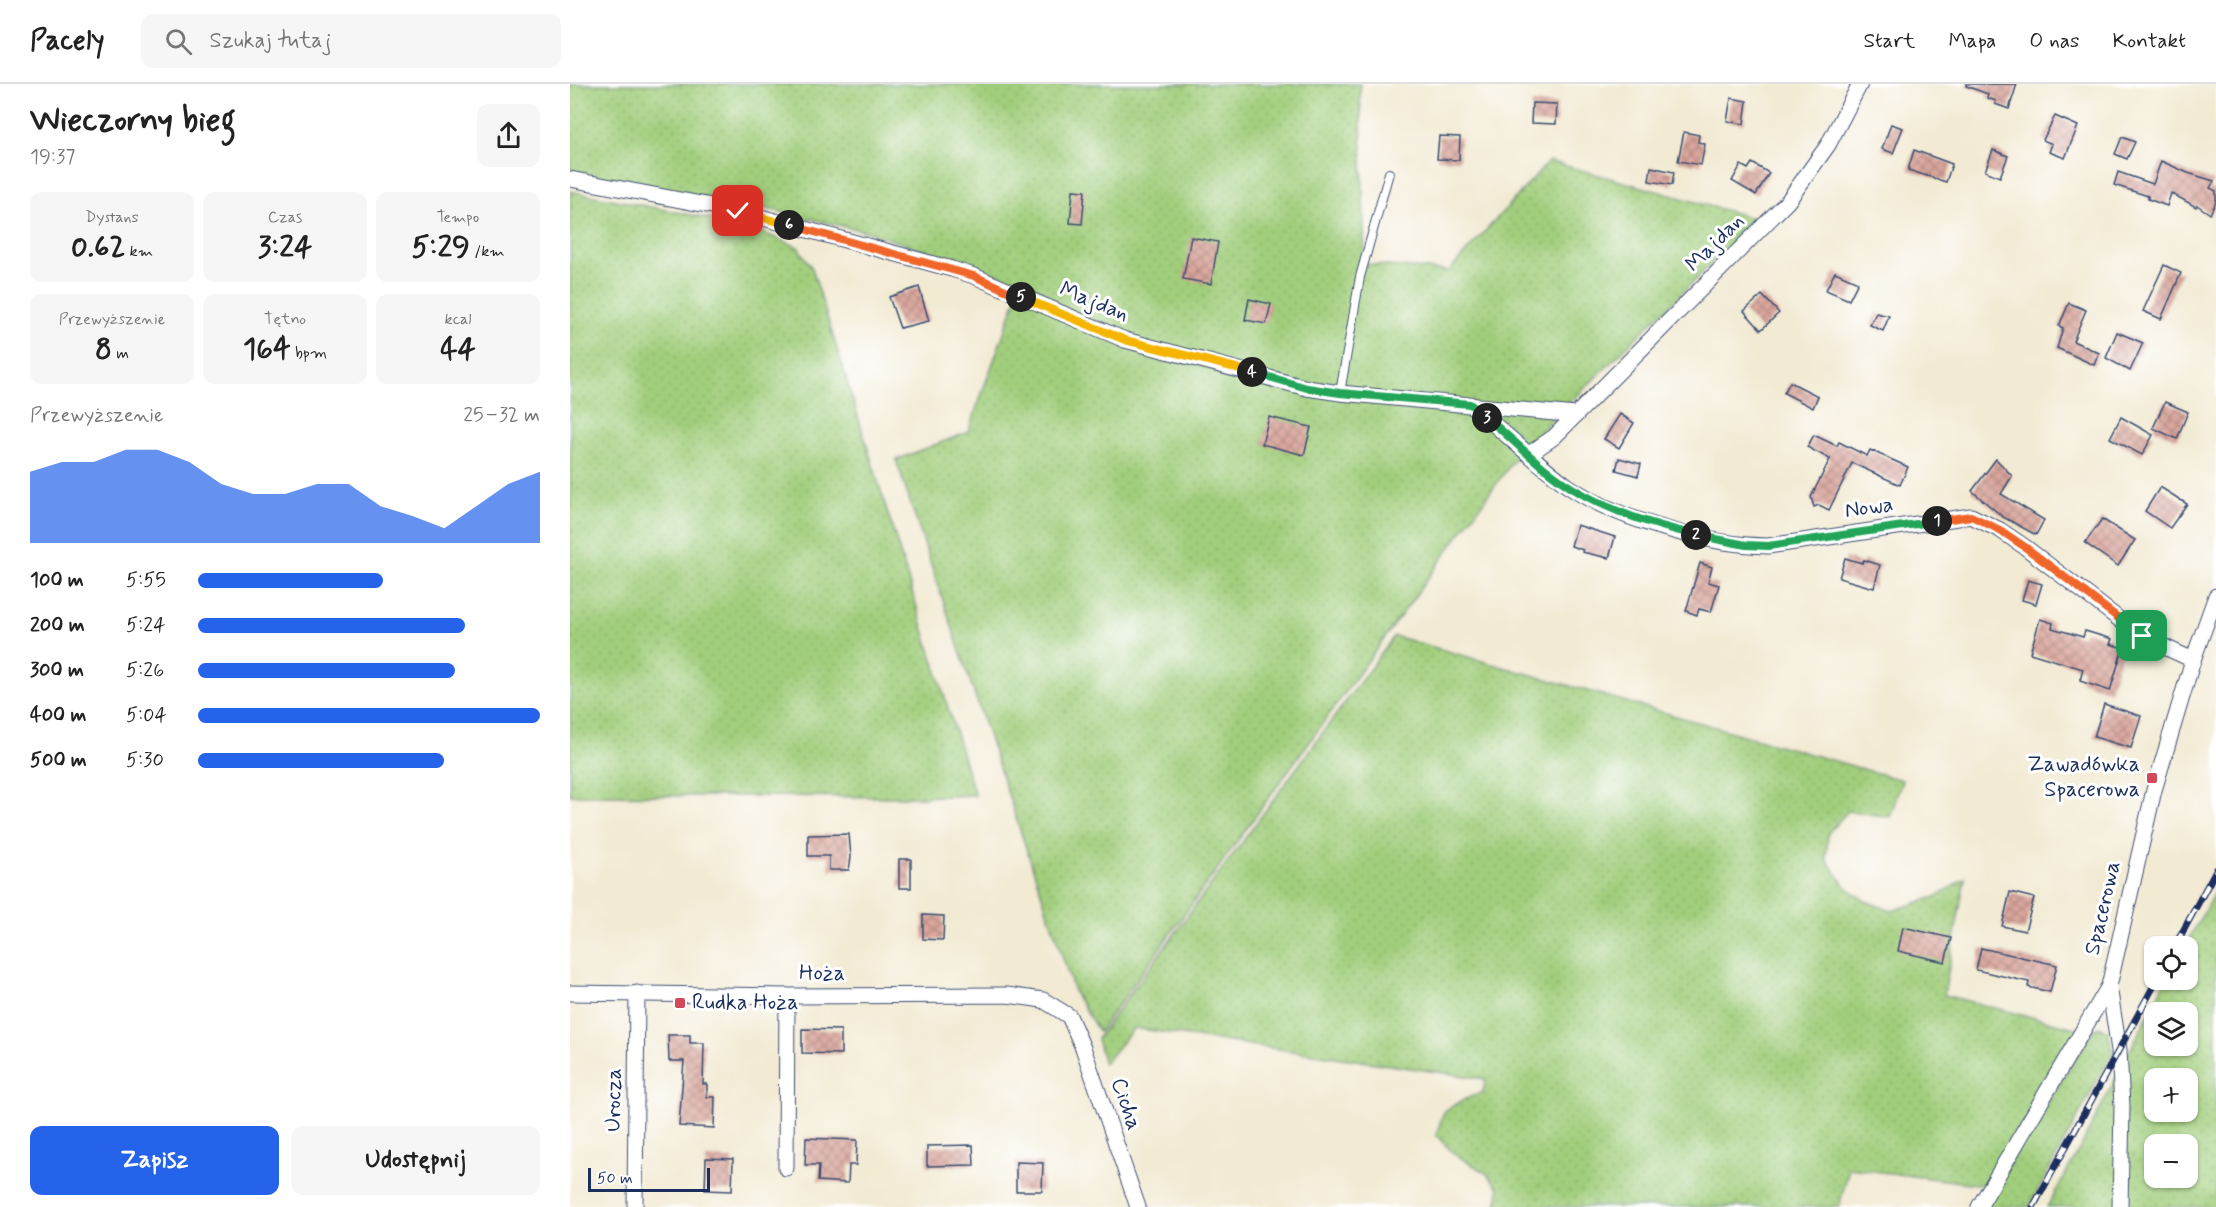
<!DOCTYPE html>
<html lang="pl">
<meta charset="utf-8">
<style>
body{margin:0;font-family:Mynerve,sans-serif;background:#f6f6f6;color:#222;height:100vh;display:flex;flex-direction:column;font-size:22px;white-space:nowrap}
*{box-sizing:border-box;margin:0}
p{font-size:20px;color:#767676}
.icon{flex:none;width:33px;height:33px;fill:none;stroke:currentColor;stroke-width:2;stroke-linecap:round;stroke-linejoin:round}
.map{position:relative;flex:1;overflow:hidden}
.sheet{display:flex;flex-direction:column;background:#fff;width:570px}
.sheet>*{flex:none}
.buttons{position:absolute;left:1574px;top:852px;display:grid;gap:12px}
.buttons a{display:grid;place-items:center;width:54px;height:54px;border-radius:12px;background:#fff;box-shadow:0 2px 4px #0004;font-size:30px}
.scale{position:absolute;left:18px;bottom:15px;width:122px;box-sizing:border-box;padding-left:6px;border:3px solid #1b2f5e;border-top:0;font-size:16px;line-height:21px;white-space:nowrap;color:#1b2f5e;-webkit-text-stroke:4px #fff;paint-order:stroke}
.pin{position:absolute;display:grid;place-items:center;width:51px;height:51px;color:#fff;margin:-26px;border-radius:12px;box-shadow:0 3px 9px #0006}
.km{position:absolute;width:30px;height:30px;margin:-15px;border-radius:50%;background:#222;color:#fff;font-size:16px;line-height:30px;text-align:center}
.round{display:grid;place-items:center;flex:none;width:63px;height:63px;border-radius:12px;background:#f6f6f6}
.summary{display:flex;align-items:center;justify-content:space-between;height:102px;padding:0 30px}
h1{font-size:33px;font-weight:800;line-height:45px}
.stats{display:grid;grid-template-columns:repeat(3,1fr);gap:9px;height:102px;padding:6px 30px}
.stats div{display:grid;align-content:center;border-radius:12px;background:#f6f6f6;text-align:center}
.stats b{font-size:30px;font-weight:800}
.stats small{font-size:16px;font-weight:400}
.stats p{font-size:16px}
.chart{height:168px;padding:12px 30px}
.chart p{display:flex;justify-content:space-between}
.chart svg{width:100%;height:108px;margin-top:6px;fill:#2563eb;opacity:.7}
.button{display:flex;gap:12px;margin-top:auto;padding:12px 30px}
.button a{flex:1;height:69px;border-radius:12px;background:#2563eb;color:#fff;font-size:24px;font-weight:800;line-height:69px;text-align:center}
.button a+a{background:#f6f6f6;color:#222}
ul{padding:0 30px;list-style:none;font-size:20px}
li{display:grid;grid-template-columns:96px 72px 1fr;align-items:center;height:45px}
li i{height:15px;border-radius:8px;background:#2563eb}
header{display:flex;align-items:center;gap:36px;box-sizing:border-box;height:84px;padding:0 30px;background:#fff;border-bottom:2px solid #e0e0e0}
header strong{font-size:28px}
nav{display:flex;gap:33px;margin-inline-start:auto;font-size:21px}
.search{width:420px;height:54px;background:#f6f6f6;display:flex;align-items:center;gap:15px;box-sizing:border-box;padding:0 21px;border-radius:12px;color:#767676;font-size:22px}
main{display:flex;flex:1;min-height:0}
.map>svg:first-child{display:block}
.grass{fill:url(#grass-dots);stroke:#5e7e6c;stroke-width:1.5;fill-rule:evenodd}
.building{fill:url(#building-cross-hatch)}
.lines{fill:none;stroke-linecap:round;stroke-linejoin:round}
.service-casing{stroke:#3b4b70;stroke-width:10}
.minor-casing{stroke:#3b4b70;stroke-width:17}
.service{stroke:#fff;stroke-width:8}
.minor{stroke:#fff;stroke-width:15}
.rail-casing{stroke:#1b2f5e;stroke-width:7}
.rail{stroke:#fff;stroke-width:4.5;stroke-dasharray:14;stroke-linecap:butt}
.split-1-casing{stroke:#fff;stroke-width:12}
.split-2-casing{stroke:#fff;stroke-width:12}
.split-3-casing{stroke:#fff;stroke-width:12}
.split-4-casing{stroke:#fff;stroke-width:12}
.split-5-casing{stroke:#fff;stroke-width:12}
.split-6-casing{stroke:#fff;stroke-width:12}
.split-7-casing{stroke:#fff;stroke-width:12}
.split-1{stroke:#f0652b;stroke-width:8}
.split-2{stroke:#22a559;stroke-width:8}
.split-3{stroke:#22a559;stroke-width:8}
.split-4{stroke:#22a559;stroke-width:8}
.split-5{stroke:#f5b400;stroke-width:8}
.split-6{stroke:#f0652b;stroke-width:8}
.split-7{stroke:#f5b400;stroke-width:8}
.poi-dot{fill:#d1495b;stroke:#fff;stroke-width:2}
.labels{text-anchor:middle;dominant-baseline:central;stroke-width:6;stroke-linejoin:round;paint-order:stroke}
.street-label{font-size:22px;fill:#1b2f5e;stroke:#fff}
.poi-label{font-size:22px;fill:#1b2f5e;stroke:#fff;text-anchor:end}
</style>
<header>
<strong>Pacely</strong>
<div class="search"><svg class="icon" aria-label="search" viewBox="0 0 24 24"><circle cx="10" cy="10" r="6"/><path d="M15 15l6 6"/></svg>Szukaj tutaj</div>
<nav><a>Start</a><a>Mapa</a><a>O nas</a><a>Kontakt</a></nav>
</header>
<main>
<section class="sheet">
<div class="summary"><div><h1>Wieczorny bieg</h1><p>19:37</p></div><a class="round"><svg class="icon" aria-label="share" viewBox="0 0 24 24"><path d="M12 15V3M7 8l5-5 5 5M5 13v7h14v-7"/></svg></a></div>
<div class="stats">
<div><p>Dystans</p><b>0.62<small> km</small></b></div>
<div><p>Czas</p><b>3:24</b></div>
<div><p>Tempo</p><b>5:29<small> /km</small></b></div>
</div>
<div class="stats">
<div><p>Przewyższenie</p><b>8<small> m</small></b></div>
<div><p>Tętno</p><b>164<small> bpm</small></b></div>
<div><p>kcal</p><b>44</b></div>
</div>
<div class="chart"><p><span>Przewyższenie</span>25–32 m</p>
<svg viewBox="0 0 160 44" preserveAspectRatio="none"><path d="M0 44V15L10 11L20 11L30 6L40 6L50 11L60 20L70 24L80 24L90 20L100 20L110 29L120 33L130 38L140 29L150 20L160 15V44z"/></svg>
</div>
<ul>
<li><b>100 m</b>5:55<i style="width:54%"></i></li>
<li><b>200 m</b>5:24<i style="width:78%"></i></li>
<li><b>300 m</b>5:26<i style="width:75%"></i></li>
<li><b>400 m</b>5:04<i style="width:100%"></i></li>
<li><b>500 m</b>5:30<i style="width:72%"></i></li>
</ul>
<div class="button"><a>Zapisz</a><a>Udostępnij</a></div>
</section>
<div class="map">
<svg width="1646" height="1123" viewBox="0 0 1646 1123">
<defs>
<pattern id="grass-dots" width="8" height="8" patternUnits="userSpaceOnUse" patternTransform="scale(1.5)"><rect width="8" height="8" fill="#a1ce7b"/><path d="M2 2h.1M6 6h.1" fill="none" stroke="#8ab16d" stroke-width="1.8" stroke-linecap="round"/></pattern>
<pattern id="building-cross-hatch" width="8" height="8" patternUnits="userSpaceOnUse" patternTransform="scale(1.5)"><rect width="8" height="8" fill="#daa69c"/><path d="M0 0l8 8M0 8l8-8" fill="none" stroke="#b08882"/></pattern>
</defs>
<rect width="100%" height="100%" fill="#fff"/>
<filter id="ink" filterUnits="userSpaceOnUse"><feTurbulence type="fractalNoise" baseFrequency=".0167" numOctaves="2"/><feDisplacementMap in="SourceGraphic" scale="12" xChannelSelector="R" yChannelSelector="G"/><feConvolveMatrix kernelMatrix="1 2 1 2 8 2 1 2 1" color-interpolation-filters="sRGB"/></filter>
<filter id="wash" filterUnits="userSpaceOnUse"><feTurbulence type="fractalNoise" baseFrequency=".008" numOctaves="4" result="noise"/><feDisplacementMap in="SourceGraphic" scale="24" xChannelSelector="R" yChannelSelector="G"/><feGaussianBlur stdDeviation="1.35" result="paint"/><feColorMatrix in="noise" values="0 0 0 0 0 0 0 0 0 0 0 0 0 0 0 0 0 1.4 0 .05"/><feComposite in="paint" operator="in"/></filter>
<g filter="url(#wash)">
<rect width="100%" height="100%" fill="#f2ead3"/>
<!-- grass -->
<g class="grass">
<path d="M0,0h790l5,180 84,7 100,-110 208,58 -239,235 -419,578 -24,-38 -179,-534 72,-28 54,-150 -158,-51 -118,-27 -65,-4 -111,-24z"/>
<path d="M0,107l177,35 51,21 14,21 163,527 -59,2 -346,-2z"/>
<path d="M824,552l508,144 -12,37 -42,-6 -20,22 -2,26 19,27 20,15 27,10 46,-15 27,-18 -21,117 139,35 -91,156 -143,-18 -10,39h-342l2,-19 -13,-15 -32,-19 -18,-19 8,-24 19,-11 20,-8 3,-13 -352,-51 -30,36 -7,-25z"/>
<path d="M1646,806v317h-169l33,-59 86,-168h21v-34h-2zM1584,928h33v34h-33zM1584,994h33v34h-33zM1584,1060h33v34h-33z"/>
<path d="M1531,943l7,4 5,21 -84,155h-47l112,-178z"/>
</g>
<g id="blocks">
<!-- building -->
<g class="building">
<path d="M1396,0h51l-8,25 -14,-5 1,-3 -9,-3 1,-4 -22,-8z"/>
<path d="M1161,14l16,3 -3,23 -17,-3z"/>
<path d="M962,19l25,1 -1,20 -25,-1z"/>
<path d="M1485,32l23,10 -13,32 -16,-6 3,-8 -9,-4z"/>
<path d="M1321,40l12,4 -10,25 -11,-4z"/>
<path d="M1114,48l15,3 -1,7 7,2 -4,21 -23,-4z"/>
<path d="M869,52l21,1 -1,23 -22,-1z"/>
<path d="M1552,53l13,5 -8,17 -12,-5z"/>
<path d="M1344,66l38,14 -6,18 -38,-12z"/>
<path d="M1423,66l15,6 -8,21 -15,-6z"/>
<path d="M1591,77l27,12 26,8 -4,7 6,3v11l-6,12 -13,-9 -1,2 -25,-14 -4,13 -19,-7v-3l-34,-11 4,-13 35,12z"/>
<path d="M1182,79l17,10 -13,22 -24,-14 9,-16 7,4z"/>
<path d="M1081,83l23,5 -2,13 -23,-4z"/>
<path d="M503,106l12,1 -3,33 -12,-1z"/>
<path d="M621,153l27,5 -7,42 -28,-5z"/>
<path d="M1594,181l17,8 -20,46 -18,-8z"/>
<path d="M1265,188l23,10 -9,18 -23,-10z"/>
<path d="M349,203l10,34 -29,7 -11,-31z"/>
<path d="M1192,211l17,18 -18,17 -17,-19z"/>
<path d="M679,215l22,5 -5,20 -21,-4z"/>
<path d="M1499,219l17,7 -13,31 26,12 -5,12 -37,-17 6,-20 -4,-2z"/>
<path d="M1306,229l13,3 -6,15 -13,-6z"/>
<path d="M1547,248l26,11 -13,28 -24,-13z"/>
<path d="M1220,298l28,14 -5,12 -29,-15z"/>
<path d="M1595,318l23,10 -11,27 -24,-11z"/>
<path d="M1050,330l14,9 -15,25 -15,-9z"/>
<path d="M699,333l42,10 -7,28 -42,-11z"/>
<path d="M1551,333l32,18 -11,20 -32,-17z"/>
<path d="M1244,351l23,11 2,-4 28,14 3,-6 38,17 -8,18 -48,-22 -23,47 -10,-5 -5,2 -3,-10 19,-38 -23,-12z"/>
<path d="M1049,374l22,6 -3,12 -22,-6z"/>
<path d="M1426,375l16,17 -11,18 43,26 -8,15 -33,-18 -31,-26z"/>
<path d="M1590,403l27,17 -17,24 -25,-17z"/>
<path d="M1532,435l33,21 -17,26 -33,-23z"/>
<path d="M1007,441l38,12 -6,21 -27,-6 1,-2 -12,-4z"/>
<path d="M1275,474l17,5 2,-3 16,5 -6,23 -35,-10z"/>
<path d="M1130,479l12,4 -4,15 11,3 -8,27 -12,-3 -2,6 -11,-4z"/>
<path d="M1458,496l14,4 -6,20 -14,-4z"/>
<path d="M1470,535l13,4 -1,5 31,9 2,-6 27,8 -2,5 13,4 -13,43 -30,-10 3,-12 -53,-16z"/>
<path d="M1534,620l37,12 -10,32 -37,-11z"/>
<path d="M279,750l2,23 -2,13h-20v-14h-21v-21z"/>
<rect x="329" y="775" width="12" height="29"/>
<path d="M1440,808l24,6 -9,33 -23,-5z"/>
<path d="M353,831l21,1 -1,24 -20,-1z"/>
<path d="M1333,843l48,11 -6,24 -47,-11z"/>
<path d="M1411,864l76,17 -7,27 -22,-5 1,-5 -53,-12z"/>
<path d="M232,945l39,1v24l-39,-1z"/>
<path d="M98,951h22v8h14l-1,41h4v13h8l-1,31 -35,-2 5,-65h-15z"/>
<path d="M236,1054l51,2 -1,25h-7l-1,18 -30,-2 1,-16h-14z"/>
<path d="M403,1061l1,20 -47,1v-20z"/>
<path d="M136,1074l27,1 -1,32 -27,-1z"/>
<path d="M446,1078l27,1 -1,28h-26z"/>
</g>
</g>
</g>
<g filter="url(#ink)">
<use href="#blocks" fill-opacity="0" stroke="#3b4b70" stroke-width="1.5"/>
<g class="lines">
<defs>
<path id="service" d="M770,309l20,-116 29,-104"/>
<g id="minor">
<path d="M0,95l168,32 214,58 22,7 151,64 182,48 33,5 236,22"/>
<path d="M900,320c33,27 64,57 98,82 50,34 140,59 200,60l203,-30 29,14 25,17 116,89 52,24"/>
<path d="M959,370l25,-17 234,-236 40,-56 32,-61"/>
<path d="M1539,902l10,64 3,56 -2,101"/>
<path d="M0,909l217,3 220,-1 36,5 26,16 14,32 55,159"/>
<path d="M216,1084l1,-172"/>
<path d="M65,1123l2,-214"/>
<path d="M1409,1123l130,-221 45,-196 39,-130 23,-64"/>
</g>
</defs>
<!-- service casing -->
<use href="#service" class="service-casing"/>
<!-- minor casing -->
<use href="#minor" class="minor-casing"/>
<!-- service -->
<use href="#service" class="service"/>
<!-- minor -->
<use href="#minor" class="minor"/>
<defs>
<g id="rail">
<path d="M1605,862l41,-76"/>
<path d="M1463,1123l124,-227"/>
</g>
</defs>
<!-- rail casing -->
<use href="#rail" class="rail-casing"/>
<!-- rail -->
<use href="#rail" class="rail"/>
</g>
</g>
<g class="lines" filter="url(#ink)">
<defs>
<path id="split-1" d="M1367,437l34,-5 29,14 25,17 117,89"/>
<path id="split-2" d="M1126,451l50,10 22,1 169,-25"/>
<path id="split-3" d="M917,334c28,23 54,51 85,70 39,24 81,37 124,47"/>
<path id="split-4" d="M682,288l55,16 33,5 130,11 17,14"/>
<path id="split-5" d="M451,213l104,43 127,32"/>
<path id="split-6" d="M219,141l185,51 47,21"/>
<path id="split-7" d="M168,127l51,14"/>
</defs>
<!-- split-1 casing -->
<use href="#split-1" class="split-1-casing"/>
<!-- split-2 casing -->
<use href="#split-2" class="split-2-casing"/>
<!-- split-3 casing -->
<use href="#split-3" class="split-3-casing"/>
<!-- split-4 casing -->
<use href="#split-4" class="split-4-casing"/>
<!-- split-5 casing -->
<use href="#split-5" class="split-5-casing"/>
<!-- split-6 casing -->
<use href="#split-6" class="split-6-casing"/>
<!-- split-7 casing -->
<use href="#split-7" class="split-7-casing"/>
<!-- split-1 -->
<use href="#split-1" class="split-1"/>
<!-- split-2 -->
<use href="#split-2" class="split-2"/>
<!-- split-3 -->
<use href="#split-3" class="split-3"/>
<!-- split-4 -->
<use href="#split-4" class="split-4"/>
<!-- split-5 -->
<use href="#split-5" class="split-5"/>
<!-- split-6 -->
<use href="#split-6" class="split-6"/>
<!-- split-7 -->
<use href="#split-7" class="split-7"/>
</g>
<!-- markers -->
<g class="poi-dot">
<rect x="1576" y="688" width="12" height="12" rx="3"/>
<rect x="104" y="913" width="12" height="12" rx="3"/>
</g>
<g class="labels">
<!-- street labels -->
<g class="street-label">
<text transform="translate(1145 159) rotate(-45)">Majdan</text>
<text transform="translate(524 218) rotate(22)">Majdan</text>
<text transform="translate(1299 424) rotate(-8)">Nowa</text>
<text transform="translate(1533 824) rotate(-77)">Spacerowa</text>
<text x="252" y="890">Hoża</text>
<text transform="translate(44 1016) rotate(-89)">Urocza</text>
<text transform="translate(556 1020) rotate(71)">Cicha</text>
</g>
<!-- poi labels -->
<g class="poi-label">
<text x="1570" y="681">Zawadówka<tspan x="1570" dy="25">Spacerowa</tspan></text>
<text x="122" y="919" text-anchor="start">Rudka Hoża</text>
</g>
</g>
</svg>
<div class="buttons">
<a><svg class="icon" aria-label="locate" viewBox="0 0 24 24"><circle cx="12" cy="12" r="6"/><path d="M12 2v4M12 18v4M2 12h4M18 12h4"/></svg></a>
<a><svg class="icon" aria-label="layers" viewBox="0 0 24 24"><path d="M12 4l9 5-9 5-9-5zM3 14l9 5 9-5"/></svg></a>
<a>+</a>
<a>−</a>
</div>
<div class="scale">50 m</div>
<div class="pin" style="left:1572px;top:552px;background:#1e9e55"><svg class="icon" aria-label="arrive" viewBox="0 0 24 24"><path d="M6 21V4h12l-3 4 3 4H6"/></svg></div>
<div class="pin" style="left:168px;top:127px;background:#d93025"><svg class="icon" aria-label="check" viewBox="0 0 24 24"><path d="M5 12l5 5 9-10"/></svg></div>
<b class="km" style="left:1367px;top:437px">1</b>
<b class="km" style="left:1126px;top:451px">2</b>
<b class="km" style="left:917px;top:334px">3</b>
<b class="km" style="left:682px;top:288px">4</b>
<b class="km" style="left:451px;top:213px">5</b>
<b class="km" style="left:219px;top:141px">6</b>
</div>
</main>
